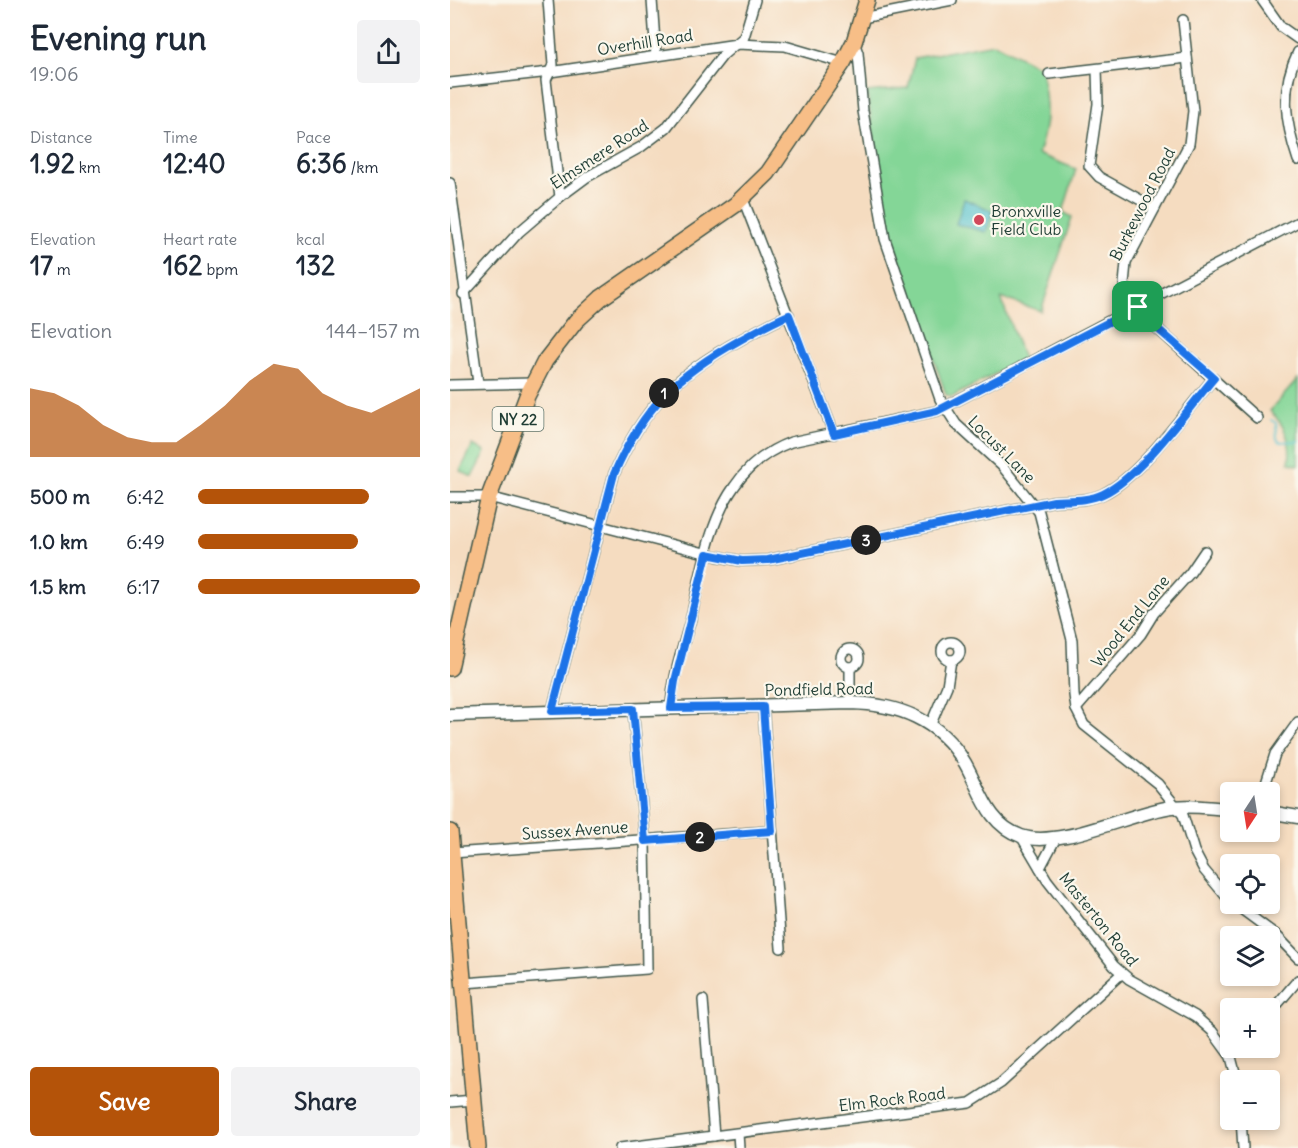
<!DOCTYPE html>
<meta charset="utf-8">
<style>
body{margin:0;font-family:Delius,sans-serif;background:#f2f2f3;color:#1f2937;height:100vh;display:flex;flex-direction:column;font-size:22px;white-space:nowrap}
*{box-sizing:border-box;margin:0}
p{font-size:20px;color:#747a83}
.icon{flex:none;width:33px;height:33px;fill:none;stroke:currentColor;stroke-width:2;stroke-linecap:round;stroke-linejoin:round}
.map{position:relative;flex:1;overflow:hidden}
.panel{display:flex;flex-direction:column;background:#fff;width:450px}
.panel>*{flex:none}
.needle{width:39px;rotate:192deg}
.fabs{position:absolute;left:770px;top:782px;display:grid;gap:12px}
.fabs a{display:grid;place-items:center;width:60px;height:60px;border-radius:6px;background:#fff;box-shadow:0 3px 9px #0003;font-size:30px}
.pin{position:absolute;display:grid;place-items:center;width:51px;height:51px;color:#fff;margin:-26px;border-radius:12px;box-shadow:0 3px 9px #0006}
.km{position:absolute;width:30px;height:30px;margin:-15px;border-radius:50%;background:#222;color:#fff;font-size:16px;line-height:30px;text-align:center}
.round{display:grid;place-items:center;flex:none;width:63px;height:63px;border-radius:6px;background:#f2f2f3}
.overview{display:flex;align-items:center;justify-content:space-between;height:102px;padding:0 30px}
h1{font-size:33px;font-weight:800;line-height:45px}
.metrics{display:grid;grid-template-columns:repeat(3,1fr);gap:9px;height:102px;padding:6px 30px}
.metrics div{display:grid;align-content:center}
.metrics b{font-size:26px;font-weight:800}
.metrics small{font-size:16px;font-weight:400}
.metrics p{font-size:16px}
.chart{height:168px;padding:12px 30px}
.chart p{display:flex;justify-content:space-between}
.chart svg{width:100%;height:108px;margin-top:6px;fill:#b45309;opacity:.7}
.primary-button{display:flex;gap:12px;margin-top:auto;padding:12px 30px}
.primary-button a{flex:1;height:69px;border-radius:6px;background:#b45309;color:#fff;font-size:24px;font-weight:800;line-height:69px;text-align:center}
.primary-button a+a{background:#f2f2f3;color:#1f2937}
ul{padding:0 30px;list-style:none;font-size:20px}
li{display:grid;grid-template-columns:96px 72px 1fr;align-items:center;height:45px}
li i{height:15px;border-radius:8px;background:#b45309}
main{display:flex;flex:1;min-height:0}
.map>svg:first-child{display:block}
.green{fill:#84d697;stroke:#528a66;stroke-width:1.5}
.water{fill:#56c3ce;stroke:#3a8081;stroke-width:1.5}
.lines{fill:none;stroke-linecap:round;stroke-linejoin:round}
.stream{stroke:#56c3ce;stroke-width:2}
.minor-casing{stroke:#3f5549;stroke-width:12}
.tertiary-casing{stroke:#3f5549;stroke-width:15}
.primary-casing{stroke:#3f5549;stroke-width:18}
.minor{stroke:#fff;stroke-width:9}
.tertiary{stroke:#fff;stroke-width:12}
.primary{stroke:#f7be87;stroke-width:15}
.route-casing{stroke:#fff;stroke-width:12}
.route{stroke:#1a73e8;stroke-width:8}
.poi-dot{fill:#d1495b;stroke:#fbf7ec;stroke-width:2}
.labels{text-anchor:middle;dominant-baseline:central;stroke-width:4.5;stroke-linejoin:round;paint-order:stroke}
.shield{fill:#fbf7ec;stroke:#61756b;stroke-width:1.5}
.shield-label{font-size:15px;font-weight:bold;fill:#1f3d34}
.street-label{font-size:16px;fill:#1f3d34;stroke:#fbf7ec}
.poi-label{font-size:16px;fill:#1f3d34;stroke:#fbf7ec;text-anchor:start}
</style>
<main>
<section class="panel">
<div class="overview"><div><h1>Evening run</h1><p>19:06</p></div><a class="round"><svg class="icon" aria-label="share" viewBox="0 0 24 24"><path d="M12 15V3M7 8l5-5 5 5M5 13v7h14v-7"/></svg></a></div>
<div class="metrics">
<div><p>Distance</p><b>1.92<small> km</small></b></div>
<div><p>Time</p><b>12:40</b></div>
<div><p>Pace</p><b>6:36<small> /km</small></b></div>
</div>
<div class="metrics">
<div><p>Elevation</p><b>17<small> m</small></b></div>
<div><p>Heart rate</p><b>162<small> bpm</small></b></div>
<div><p>kcal</p><b>132</b></div>
</div>
<div class="chart"><p><span>Elevation</span>144–157 m</p>
<svg viewBox="0 0 160 44" preserveAspectRatio="none"><path d="M0 44V16L10 18L20 23L30 31L40 36L50 38L60 38L70 31L80 23L90 13L100 6L110 8L120 18L130 23L140 26L150 21L160 16V44z"/></svg>
</div>
<ul>
<li><b>500 m</b>6:42<i style="width:77%"></i></li>
<li><b>1.0 km</b>6:49<i style="width:72%"></i></li>
<li><b>1.5 km</b>6:17<i style="width:100%"></i></li>
</ul>
<div class="primary-button"><a>Save</a><a>Share</a></div>
</section>
<div class="map">
<svg width="848" height="1148" viewBox="0 0 848 1148">
<rect width="100%" height="100%" fill="#fbf7ec"/>
<filter id="ink" filterUnits="userSpaceOnUse"><feTurbulence type="fractalNoise" baseFrequency=".0167" numOctaves="2"/><feDisplacementMap in="SourceGraphic" scale="12" xChannelSelector="R" yChannelSelector="G"/><feConvolveMatrix kernelMatrix="1 2 1 2 8 2 1 2 1" color-interpolation-filters="sRGB"/></filter>
<filter id="wash" filterUnits="userSpaceOnUse"><feTurbulence type="fractalNoise" baseFrequency=".008" numOctaves="4" result="noise"/><feDisplacementMap in="SourceGraphic" scale="24" xChannelSelector="R" yChannelSelector="G"/><feGaussianBlur stdDeviation="1.35" result="paint"/><feColorMatrix in="noise" values="0 0 0 0 0 0 0 0 0 0 0 0 0 0 0 0 0 1.4 0 .05"/><feComposite in="paint" operator="in"/></filter>
<g filter="url(#wash)">
<rect width="100%" height="100%" fill="#f5dcc0"/>
<!-- green -->
<g class="green">
<path d="M544,43l47,25c6,34 9,52 -3,86l38,15 -13,43 9,5 -31,94 -40,-13 22,61 -71,38 -6,-2 -59,-172 -20,-131 41,-4 7,-30z"/>
<path d="M848,379v86l-9,-2c3,-20 -4,-38 -19,-52z"/>
<path d="M23,445l12,7 -13,25 -12,-6z"/>
</g>
<!-- water -->
<path class="water" d="M514,199l29,12 -7,21 -30,-8z"/>
<g class="lines">
<!-- stream -->
<path class="stream" d="M821,420l5,3 1,16 4,3 17,-1"/>
</g>
</g>
<g filter="url(#ink)">
<g class="lines">
<defs>
<g id="minor">
<path d="M98,0l5,65 -7,15 14,117"/>
<path d="M202,0l4,56"/>
<path d="M812,0l19,27 17,12"/>
<path d="M412,18l90,-18"/>
<path d="M733,20l10,91 -4,33 -63,119 -2,21 4,11 22,27 107,96"/>
<path d="M404,42l4,11 5,58 22,128 55,160 16,25 46,42 37,46 33,128 2,55 2,14 8,16 74,59 25,31 11,36 10,19 26,31"/>
<path d="M848,52c-18,36 -13,70 0,108"/>
<path d="M647,69l1,35 -9,62 10,11 56,31"/>
<path d="M599,74l138,-16"/>
<path d="M0,83l100,-11 187,-28 48,2 58,17"/>
<path d="M0,183l28,200"/>
<path d="M293,199l91,235"/>
<path d="M13,294l56,-62 41,-35 27,-20 54,-30 25,-19 57,-73 21,-18 11,-37"/>
<path d="M0,385l83,-2"/>
<path d="M0,497h39l227,59 26,5 26,-1 286,-59c16,-1 35,0 49,-7 38,-18 82,-83 111,-116"/>
<circle cx="501" cy="651" r="9"/>
<circle cx="400" cy="658" r="9"/>
<path d="M400,703v-36"/>
<path d="M313,707l18,241"/>
<path d="M221,708c1,-29 11,-58 19,-86 11,-44 17,-97 44,-135 14,-21 33,-36 57,-45l146,-31 361,-189"/>
<path d="M626,709l65,-75 13,-21 36,-40 15,-22"/>
<path d="M102,711l62,-237c29,-67 63,-100 126,-134 16,-9 32,-18 49,-25"/>
<path d="M480,726l17,-40 4,-26"/>
<path d="M813,792l12,-38 23,-32"/>
<path d="M571,836l26,44 67,86 15,13 66,37 17,15 19,26 6,23"/>
<path d="M2,853l320,-22"/>
<path d="M590,868l16,-30"/>
<path d="M783,903l42,31 23,24"/>
<path d="M14,983l183,-14 -2,-128 -12,-132"/>
<path d="M253,1000l11,136"/>
<path d="M819,1014l29,-34"/>
<path d="M0,1102l24,-2"/>
<path d="M791,1119l2,29"/>
<path d="M288,1134l1,14"/>
<path d="M170,1148l350,-45 31,-20 120,-109"/>
</g>
<g id="tertiary">
<path d="M0,715l400,-12c48,1 89,16 115,60 16,28 22,61 56,73 37,13 105,-21 145,-28 21,-4 43,0 64,1"/>
<path d="M819,812l29,5"/>
</g>
<g id="primary">
<path d="M0,668l39,-171 38,-101 18,-35 31,-40 25,-23 134,-93 33,-32 75,-110 11,-21 13,-42"/>
<path d="M0,832l28,316"/>
</g>
</defs>
<!-- minor casing -->
<use href="#minor" class="minor-casing"/>
<!-- tertiary casing -->
<use href="#tertiary" class="tertiary-casing"/>
<!-- primary casing -->
<use href="#primary" class="primary-casing"/>
<!-- minor -->
<use href="#minor" class="minor"/>
<!-- tertiary -->
<use href="#tertiary" class="tertiary"/>
<!-- primary -->
<use href="#primary" class="primary"/>
</g>
</g>
<g class="lines" filter="url(#ink)">
<defs>
<path id="route" d="M688,307l12,15 64,56c-28,33 -73,98 -111,116 -14,7 -33,6 -49,7l-286,59 -26,1 -35,-7 -32,127 -4,27 92,-1 9,124 -127,10 -12,-132 -81,2 62,-237c29,-67 63,-99 126,-134 16,-9 32,-18 49,-25l45,119 103,-23z"/>
</defs>
<!-- route casing -->
<use href="#route" class="route-casing"/>
<!-- route -->
<use href="#route" class="route"/>
</g>
<!-- markers -->
<circle class="poi-dot" cx="529" cy="220" r="6"/>
<g class="labels">
<!-- shield labels -->
<rect class="shield" x="42.5" y="407" width="51" height="24" rx="4.5"/>
<g class="shield-label">
<text x="68" y="419">NY 22</text>
</g>
<!-- street labels -->
<g class="street-label">
<text transform="translate(195 42) rotate(-9)">Overhill Road</text>
<text transform="translate(149 154) rotate(-33)">Elmsmere Road</text>
<text transform="translate(692 204) rotate(-63)">Burkewood Road</text>
<text transform="translate(552 449) rotate(45)">Locust Lane</text>
<text transform="translate(680 621) rotate(-51)">Wood End Lane</text>
<text transform="translate(369 689) rotate(-1)">Pondfield Road</text>
<text transform="translate(125 830) rotate(-4)">Sussex Avenue</text>
<text transform="translate(649 919) rotate(51)">Masterton Road</text>
<text transform="translate(442 1099) rotate(-7)">Elm Rock Road</text>
</g>
<!-- poi labels -->
<g class="poi-label">
<text x="541" y="211">Bronxville<tspan x="541" dy="18">Field Club</tspan></text>
</g>
</g>
</svg>
<div class="fabs">
<a><svg class="needle" viewBox="-14 -14 28 28"><path d="M0-13l5 13h-10z" fill="#e53935"/><path d="M0 13l5-13h-10z" fill="#747a83"/></svg></a>
<a><svg class="icon" aria-label="locate" viewBox="0 0 24 24"><circle cx="12" cy="12" r="6"/><path d="M12 2v4M12 18v4M2 12h4M18 12h4"/></svg></a>
<a><svg class="icon" aria-label="layers" viewBox="0 0 24 24"><path d="M12 4l9 5-9 5-9-5zM3 14l9 5 9-5"/></svg></a>
<a>+</a>
<a>−</a>
</div>
<div class="pin" style="left:688px;top:307px;background:#1e9e55"><svg class="icon" aria-label="arrive" viewBox="0 0 24 24"><path d="M6 21V4h12l-3 4 3 4H6"/></svg></div>
<b class="km" style="left:214px;top:393px">1</b>
<b class="km" style="left:250px;top:837px">2</b>
<b class="km" style="left:416px;top:540px">3</b>
</div>
</main>
